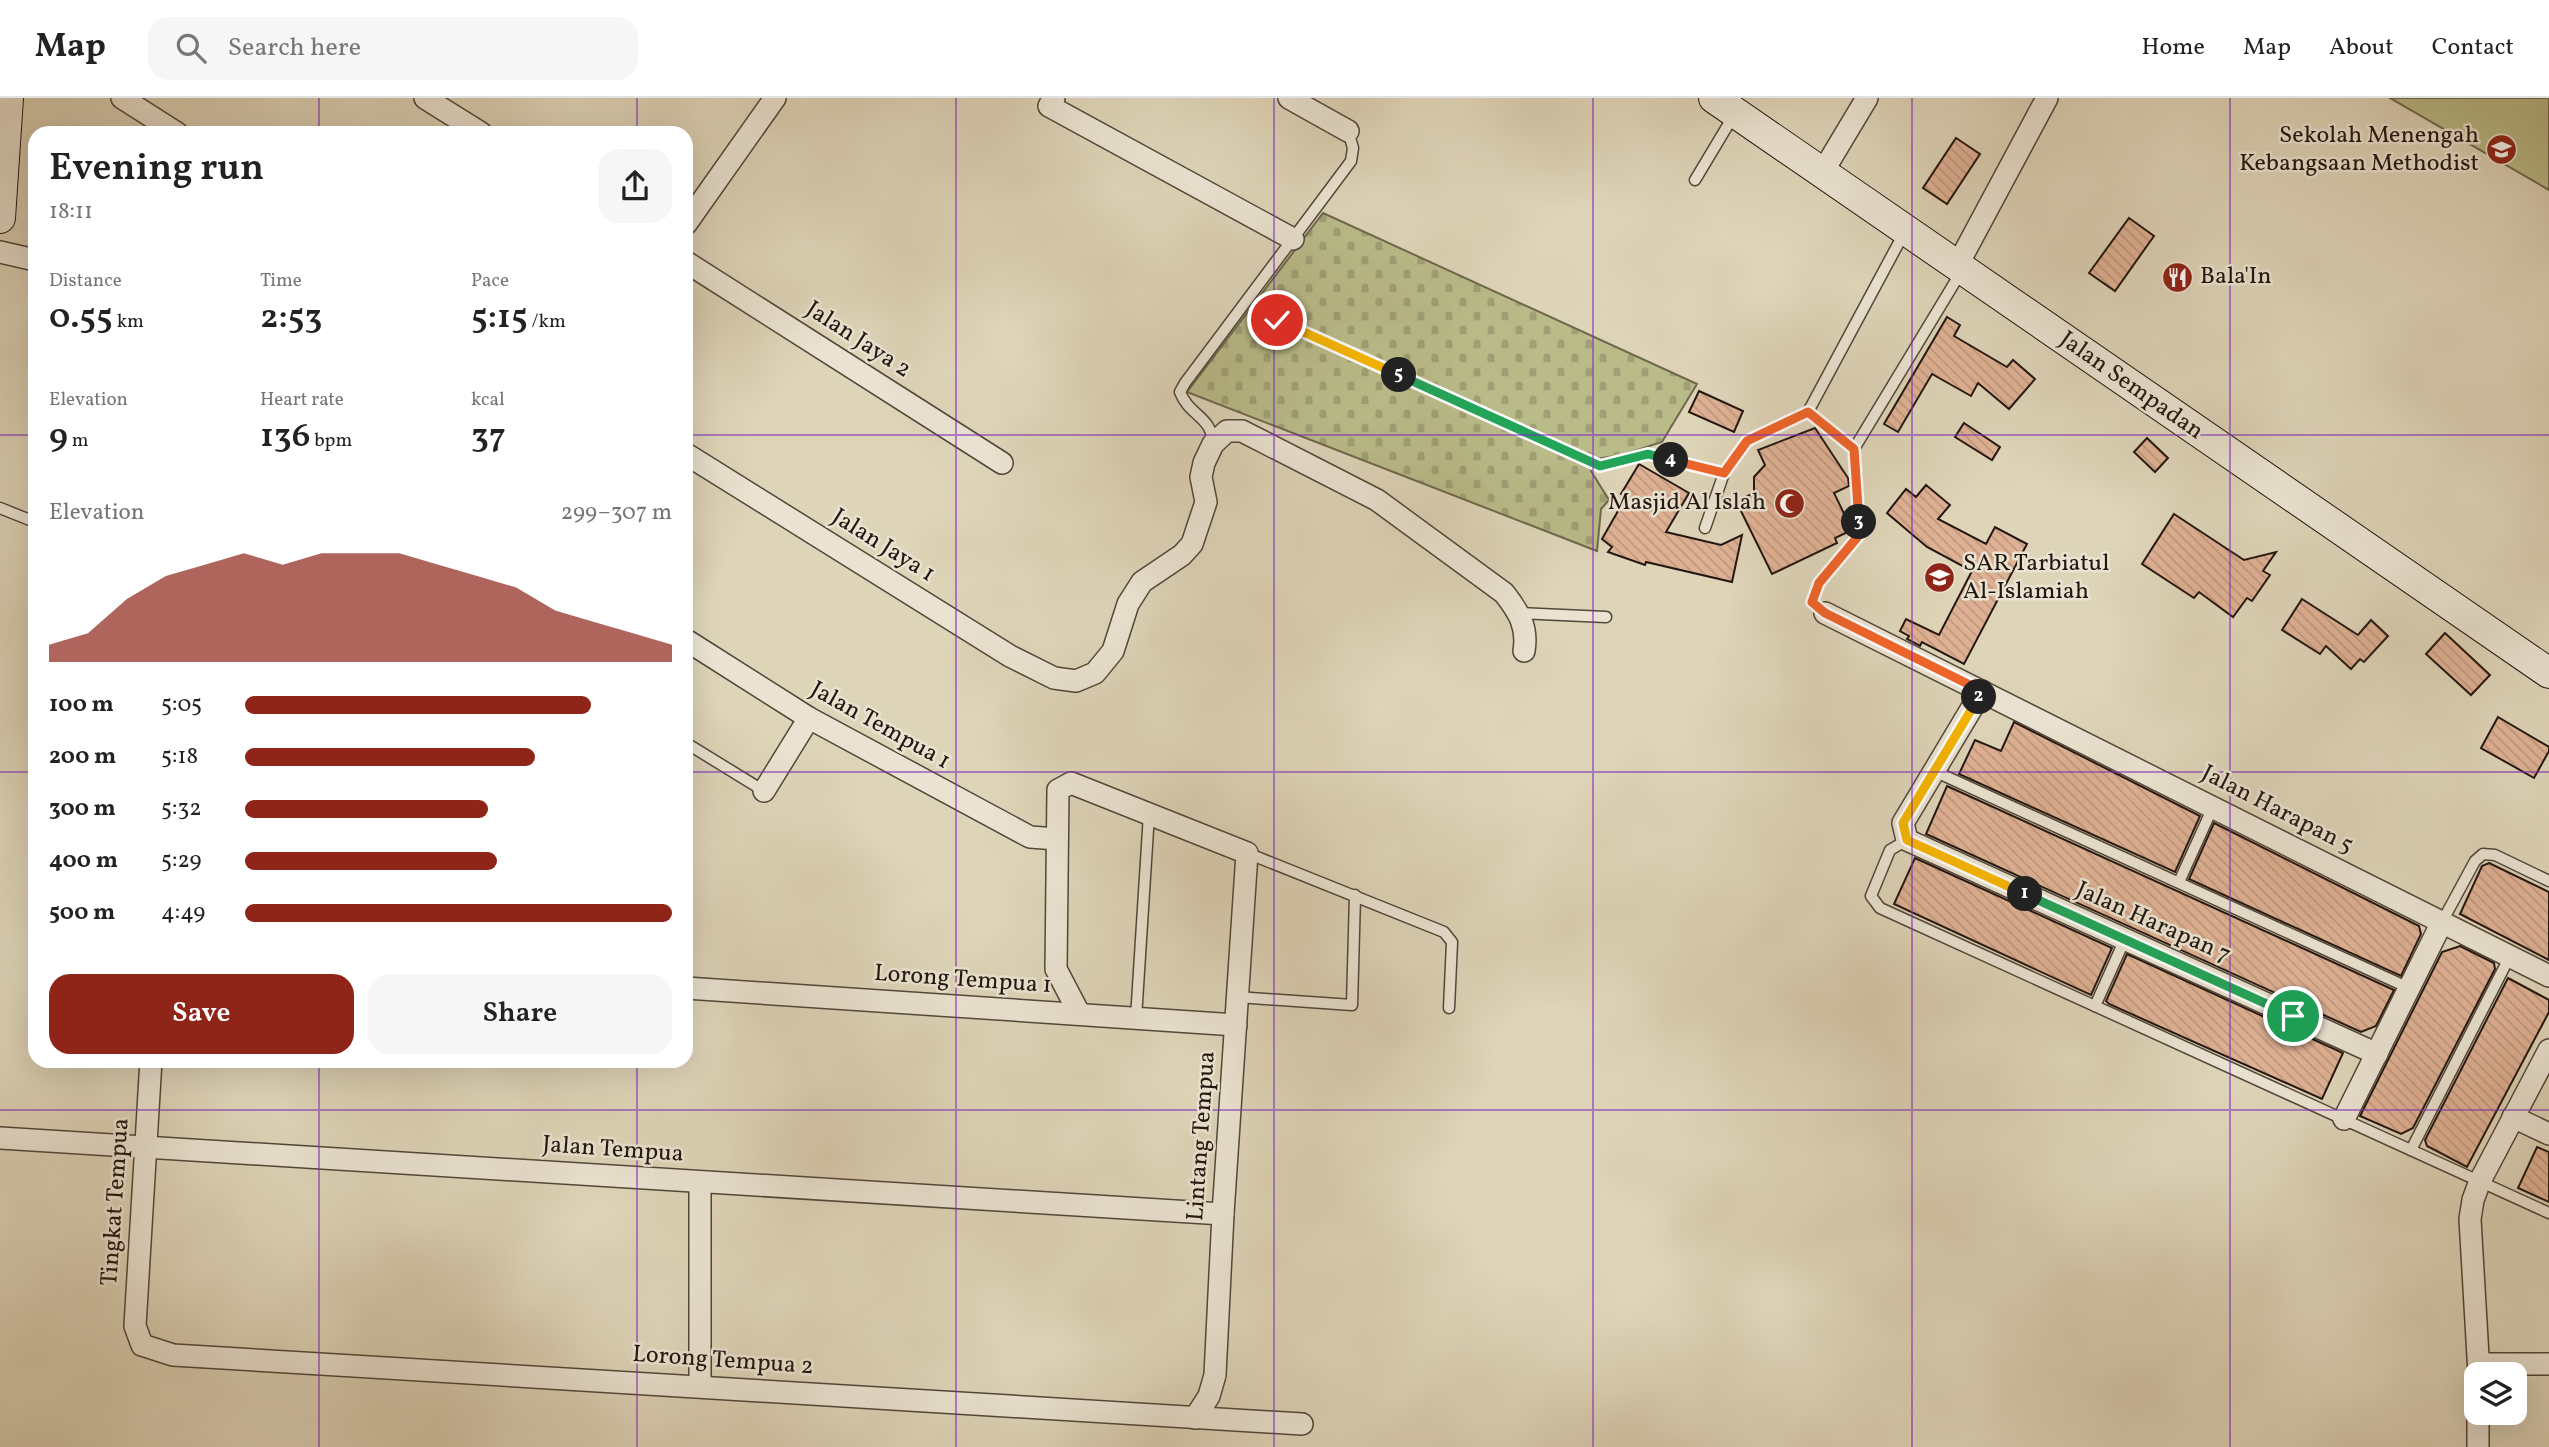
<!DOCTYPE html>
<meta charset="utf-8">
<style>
body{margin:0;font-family:Vollkorn,serif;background:#f6f6f6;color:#222;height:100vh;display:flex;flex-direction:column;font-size:26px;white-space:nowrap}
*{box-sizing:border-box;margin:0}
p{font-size:23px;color:#767676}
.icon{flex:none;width:38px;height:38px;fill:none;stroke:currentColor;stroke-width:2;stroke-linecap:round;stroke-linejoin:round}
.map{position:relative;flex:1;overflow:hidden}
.panel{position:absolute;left:28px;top:28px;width:665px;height:942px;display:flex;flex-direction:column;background:#fff;border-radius:21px;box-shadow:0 7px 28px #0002}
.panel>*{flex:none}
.fabs{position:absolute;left:2464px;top:1264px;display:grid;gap:14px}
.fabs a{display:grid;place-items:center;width:63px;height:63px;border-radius:14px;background:#fff;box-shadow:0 7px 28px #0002;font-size:35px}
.pin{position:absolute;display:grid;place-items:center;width:60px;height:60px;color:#fff;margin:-30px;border:4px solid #fff;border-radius:50%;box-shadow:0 2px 7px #0007}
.km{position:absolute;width:35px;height:35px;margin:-18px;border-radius:50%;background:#222;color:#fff;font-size:19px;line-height:35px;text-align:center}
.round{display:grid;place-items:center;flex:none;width:74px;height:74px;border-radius:21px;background:#f6f6f6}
.headline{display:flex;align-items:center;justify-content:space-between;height:119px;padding:0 21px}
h1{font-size:38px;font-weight:600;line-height:52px}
.metrics{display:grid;grid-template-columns:repeat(3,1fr);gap:10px;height:119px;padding:7px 21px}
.metrics div{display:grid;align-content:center}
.metrics b{font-size:35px;font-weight:600}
.metrics small{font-size:19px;font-weight:400}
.metrics p{font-size:19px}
.chart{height:196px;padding:14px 21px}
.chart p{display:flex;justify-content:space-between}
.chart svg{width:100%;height:126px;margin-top:7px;fill:#8f2418;opacity:.7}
.primary-button{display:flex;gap:14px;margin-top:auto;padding:14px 21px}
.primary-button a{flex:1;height:80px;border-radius:21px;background:#8f2418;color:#fff;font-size:28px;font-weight:600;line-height:80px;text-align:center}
.primary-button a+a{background:#f6f6f6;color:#222}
ul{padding:0 21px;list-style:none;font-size:23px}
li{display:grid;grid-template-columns:112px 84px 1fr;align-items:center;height:52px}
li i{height:18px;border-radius:9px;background:#8f2418}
header{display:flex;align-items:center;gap:42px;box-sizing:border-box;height:98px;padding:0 35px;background:#fff;border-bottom:2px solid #e0e0e0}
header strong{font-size:33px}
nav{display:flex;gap:38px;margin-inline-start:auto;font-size:24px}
.search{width:490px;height:63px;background:#f6f6f6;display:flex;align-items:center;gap:18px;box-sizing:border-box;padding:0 24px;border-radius:21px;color:#767676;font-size:26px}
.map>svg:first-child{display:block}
.grass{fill:#b9bb89;stroke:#6e684c;stroke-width:2}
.cemetery{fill:url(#cemetery-stones);stroke:#6e684c;stroke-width:2}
.building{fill:url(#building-back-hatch);stroke:#231610;stroke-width:2}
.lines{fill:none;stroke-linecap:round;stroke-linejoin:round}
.lane-casing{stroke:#52463a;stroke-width:13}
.street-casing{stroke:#52463a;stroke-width:24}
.secondary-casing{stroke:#231610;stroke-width:32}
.lane{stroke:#eae3d1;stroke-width:10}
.street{stroke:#eae3d1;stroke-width:21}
.secondary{stroke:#eae3d1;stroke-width:30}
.split-1-casing{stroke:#fff;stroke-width:14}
.split-2-casing{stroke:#fff;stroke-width:14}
.split-3-casing{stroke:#fff;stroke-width:14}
.split-4-casing{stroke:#fff;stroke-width:14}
.split-5-casing{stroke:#fff;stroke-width:14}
.split-6-casing{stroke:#fff;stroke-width:14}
.split-1{stroke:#22a559;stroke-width:9}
.split-2{stroke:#f5b400;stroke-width:9}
.split-3{stroke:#f0652b;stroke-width:9}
.split-4{stroke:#f0652b;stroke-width:9}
.split-5{stroke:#22a559;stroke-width:9}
.split-6{stroke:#f5b400;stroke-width:9}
.grid{fill:none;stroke:#7b2cbf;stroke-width:2;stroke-opacity:0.55}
.labels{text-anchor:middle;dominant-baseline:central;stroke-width:5;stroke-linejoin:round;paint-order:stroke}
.poi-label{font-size:24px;fill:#231610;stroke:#eae3d1;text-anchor:end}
.street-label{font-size:24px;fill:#231610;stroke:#eae3d1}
</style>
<header>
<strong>Map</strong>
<div class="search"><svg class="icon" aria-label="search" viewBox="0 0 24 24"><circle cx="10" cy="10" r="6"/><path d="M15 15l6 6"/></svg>Search here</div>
<nav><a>Home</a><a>Map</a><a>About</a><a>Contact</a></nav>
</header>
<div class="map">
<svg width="2549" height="1349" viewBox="0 0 2549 1349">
<defs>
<pattern id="cemetery-stones" width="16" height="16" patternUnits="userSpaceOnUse" patternTransform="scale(1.75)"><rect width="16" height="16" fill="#b9bb89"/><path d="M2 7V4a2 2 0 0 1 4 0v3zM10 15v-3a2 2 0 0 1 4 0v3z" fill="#9fa075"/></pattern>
<pattern id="building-back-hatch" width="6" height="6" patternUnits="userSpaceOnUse" patternTransform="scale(1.75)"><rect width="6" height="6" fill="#dfb194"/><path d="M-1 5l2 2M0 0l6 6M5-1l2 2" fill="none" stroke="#bf987f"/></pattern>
</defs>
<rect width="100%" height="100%" fill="#ded4b8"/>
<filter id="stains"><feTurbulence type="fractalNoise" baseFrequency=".00286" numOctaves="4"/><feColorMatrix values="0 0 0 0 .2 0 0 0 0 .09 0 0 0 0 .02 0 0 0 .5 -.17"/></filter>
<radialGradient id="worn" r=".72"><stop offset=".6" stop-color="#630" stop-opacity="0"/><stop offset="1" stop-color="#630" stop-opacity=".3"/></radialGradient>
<!-- grass -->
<path class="grass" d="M2390,0h159v92z"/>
<!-- cemetery -->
<path class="cemetery" d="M1323,115l374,171 -35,58 -40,13 -26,4 -5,12 18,29 -8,9 -4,42 -410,-159z"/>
<!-- building -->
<g class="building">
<path d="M1956,40l24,16 -33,50 -24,-16z"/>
<path d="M2129,120l25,18 -39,55 -26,-18z"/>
<path d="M1947,219l13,8 -6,11 53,31 6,-7 22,19 -26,30 -31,-26 -7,13 -39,-22 -34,58 -14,-8z"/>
<path d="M1699,293l44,20 -9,21 -45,-20z"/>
<path d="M1964,325l36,24 -8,13 -37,-23z"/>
<path d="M1815,330l33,50 1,8 -15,7 18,37 -17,8 2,5 -65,31 -34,-69 3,-6 13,-6v-16l11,-12 -7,-15z"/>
<path d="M2147,340l21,20 -13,14 -21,-20z"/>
<path d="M1639,366l50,29 -23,39 55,13 21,-10 -10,47 -86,-20 -1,3 -37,-13 4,-5 -10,-8 24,-42 -5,-3z"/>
<path d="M1926,387l24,20 -12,14 48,25 9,-17 32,17 -63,120 -42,-22 -2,4 -13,-7 2,-3 -9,-5 6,-12 33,16 33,-64 -45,-24 -40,-34 19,-24 10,8z"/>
<path d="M2174,416l70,46 32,-8 -13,19 7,4 -18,26 -5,-3 -14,19 -34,-25 -5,6 -52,-34z"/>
<path d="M2302,501l56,36 13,-15 17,16 -24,26 -4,-3 -9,10 -25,-23 -6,8 -38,-24z"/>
<path d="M2445,535l45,42 -19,20 -45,-41z"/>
<path d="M2498,619l51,30v4l-15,27 -53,-30z"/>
<path d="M2014,624l186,94 -25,56 -216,-98 16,-34 26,11z"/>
<path d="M1947,688l447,204 -18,36 -15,6 -435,-198z"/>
<path d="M2214,725l205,103 2,8 -20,42 -212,-97z"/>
<path d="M1915,760l197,90 -21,47 -197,-91z"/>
<path d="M2489,765l60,29v68l-89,-46 22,-48z"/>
<path d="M2460,848l34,17 1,6 -82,159 -12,6 -41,-18 82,-164z"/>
<path d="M2127,856l216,99 -21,46 -213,-95 -3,-3z"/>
<path d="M2508,880l41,22v12l-82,155 -40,-21 -2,-6z"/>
<path d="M2537,1049l12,5v50l-31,-14z"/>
</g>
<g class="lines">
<defs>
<g id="lane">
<path d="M1695,82l39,-65"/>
<path d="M1277,222l323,146 48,-12 76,19"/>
<path d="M1808,314l46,37 6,85 -41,49 -7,19 13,11"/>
<path d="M1213,346c-1,-28 -24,-28 -33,-52l5,-9 166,-222 2,-13 -5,-17"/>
<path d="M1854,351l107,-177"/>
<path d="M0,410l35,14"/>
<path d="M1705,430l19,-55 23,-32 61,-29 96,-179"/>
<path d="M1520,515l86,4"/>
<path d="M686,645l78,48"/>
<path d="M1934,673l475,217"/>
<path d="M1907,742l-17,10 -19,46 9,12 669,305"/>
<path d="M1247,755l197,79 8,10 -3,66"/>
<path d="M2179,784l34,-75"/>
<path d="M2442,824l33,-61 8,-7 12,1 54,26"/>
<path d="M1237,899l115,8 3,-110"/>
<path d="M2095,908l30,-67"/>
<path d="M1136,920l13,-204"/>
<path d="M2411,1052l99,-194"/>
</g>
<g id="street">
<path d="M122,0l55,35"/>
<path d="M425,0l56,35"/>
<path d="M1054,0l-5,8 244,133"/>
<path d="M1289,0l59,33"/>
<path d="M1822,75l45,-75"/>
<path d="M686,126l89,-126"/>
<path d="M0,154l35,8"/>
<path d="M686,164l316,201"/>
<path d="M1957,168l90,-168"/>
<path d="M686,356l324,202 44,22 22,3 19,-8 18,-22 15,-47 14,-22 40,-27 10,-11 14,-42 -5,-25 3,-14 9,-19 14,-13h15l135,69 127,93c15,19 24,34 20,58"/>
<path d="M1825,515l724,363"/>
<path d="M686,542l123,78 221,119 27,2"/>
<path d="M1982,593l-79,132 4,17 470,214"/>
<path d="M764,693l45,-73"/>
<path d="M686,890l550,37"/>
<path d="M1079,915l-23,-44 2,-179 13,-7 176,70 -24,361 -8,161 -6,21 -14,22"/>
<path d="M151,962l-16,266 7,19 31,10 1129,69"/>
<path d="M2513,1019l36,17"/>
<path d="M2344,1021l98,-197"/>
<path d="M0,1040l1223,76"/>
<path d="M2479,1266h70"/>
<path d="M2479,1276l-9,-155 3,-19 7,-19 69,-131"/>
<path d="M700,1288v-204"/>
<path d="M2478,1349v-35"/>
</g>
<g id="secondary">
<path d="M1714,0l835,575"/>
<path d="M0,120l8,-120"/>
</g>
</defs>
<!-- lane casing -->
<use href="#lane" class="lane-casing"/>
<!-- street casing -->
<use href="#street" class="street-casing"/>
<!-- secondary casing -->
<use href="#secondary" class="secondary-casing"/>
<!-- lane -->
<use href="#lane" class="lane"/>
<!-- street -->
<use href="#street" class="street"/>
<!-- secondary -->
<use href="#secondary" class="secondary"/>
</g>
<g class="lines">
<defs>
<path id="split-1" d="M2025,796l268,122"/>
<path id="split-2" d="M1979,599l-76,126 4,17 118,54"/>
<path id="split-3" d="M1859,424l1,12 -41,49 -7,19 13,11 157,78 -3,6"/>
<path id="split-4" d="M1671,362l53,13 23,-32 61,-29 46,37 5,73"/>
<path id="split-5" d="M1399,277l201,91 48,-12 23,6"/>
<path id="split-6" d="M1277,222l122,55"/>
</defs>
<!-- split-1 casing -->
<use href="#split-1" class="split-1-casing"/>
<!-- split-2 casing -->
<use href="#split-2" class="split-2-casing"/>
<!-- split-3 casing -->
<use href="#split-3" class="split-3-casing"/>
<!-- split-4 casing -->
<use href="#split-4" class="split-4-casing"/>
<!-- split-5 casing -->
<use href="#split-5" class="split-5-casing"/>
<!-- split-6 casing -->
<use href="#split-6" class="split-6-casing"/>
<!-- split-1 -->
<use href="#split-1" class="split-1"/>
<!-- split-2 -->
<use href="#split-2" class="split-2"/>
<!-- split-3 -->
<use href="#split-3" class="split-3"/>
<!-- split-4 -->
<use href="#split-4" class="split-4"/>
<!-- split-5 -->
<use href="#split-5" class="split-5"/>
<!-- split-6 -->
<use href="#split-6" class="split-6"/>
</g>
<!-- grid -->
<path class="grid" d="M319,0v35M637,0v35M956,0v1349M1274,0v1349M1593,0v1349M1912,0v1349M2230,0v1349M0,337h35M686,337h1863M0,674h35M686,674h1863M319,962v387M637,962v387M0,1012h2549"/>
<!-- icons -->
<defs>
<symbol id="school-disc" viewBox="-11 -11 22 22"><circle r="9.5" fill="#8f2418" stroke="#eae3d1"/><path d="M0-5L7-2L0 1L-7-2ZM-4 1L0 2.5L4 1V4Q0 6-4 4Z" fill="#fff"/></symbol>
<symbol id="restaurant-disc" viewBox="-11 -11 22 22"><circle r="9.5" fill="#8f2418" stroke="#eae3d1"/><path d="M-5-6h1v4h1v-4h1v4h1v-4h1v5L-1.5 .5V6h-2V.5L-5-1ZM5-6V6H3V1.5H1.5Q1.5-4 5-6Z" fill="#fff"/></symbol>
<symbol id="mosque-disc" viewBox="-11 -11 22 22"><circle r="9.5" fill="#8f2418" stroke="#eae3d1"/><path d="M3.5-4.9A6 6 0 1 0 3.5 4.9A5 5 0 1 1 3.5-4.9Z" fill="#fff"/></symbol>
</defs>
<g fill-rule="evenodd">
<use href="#school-disc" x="2484" y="34" width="35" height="35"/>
<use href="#restaurant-disc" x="2160" y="162" width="35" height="35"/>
<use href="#mosque-disc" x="1772" y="388" width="35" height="35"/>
<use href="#school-disc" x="1922" y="462" width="35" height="35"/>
</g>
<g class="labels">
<!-- poi labels -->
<g class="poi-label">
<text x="2479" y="38">Sekolah Menengah<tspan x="2479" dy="28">Kebangsaan Methodist</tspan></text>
<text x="2200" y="179" text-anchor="start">Bala'In</text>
<text x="1766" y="405">Masjid Al Islah</text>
<text x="1963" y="466" text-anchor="start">SAR Tarbiatul<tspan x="1963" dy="28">Al-Islamiah</tspan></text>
</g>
<!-- street labels -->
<g class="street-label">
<text transform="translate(858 242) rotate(33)">Jalan Jaya 2</text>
<text transform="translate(2131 288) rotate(35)">Jalan Sempadan</text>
<text transform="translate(883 448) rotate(32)">Jalan Jaya 1</text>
<text transform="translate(880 628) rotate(29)">Jalan Tempua 1</text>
<text transform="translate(2277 712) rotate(27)">Jalan Harapan 5</text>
<text transform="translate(2153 825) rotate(24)">Jalan Harapan 7</text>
<text transform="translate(963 882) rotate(4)">Lorong Tempua 1</text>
<text transform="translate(1202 1038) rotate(-86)">Lintang Tempua</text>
<text transform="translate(613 1052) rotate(4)">Jalan Tempua</text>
<text transform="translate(116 1104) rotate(-86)">Tingkat Tempua</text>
<text transform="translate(723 1263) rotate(4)">Lorong Tempua 2</text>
</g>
</g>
<rect width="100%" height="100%" filter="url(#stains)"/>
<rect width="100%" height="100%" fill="url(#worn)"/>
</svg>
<div class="fabs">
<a><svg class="icon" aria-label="layers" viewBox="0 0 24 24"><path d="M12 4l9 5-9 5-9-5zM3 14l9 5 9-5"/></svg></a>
</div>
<div class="pin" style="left:2293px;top:918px;background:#1e9e55"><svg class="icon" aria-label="arrive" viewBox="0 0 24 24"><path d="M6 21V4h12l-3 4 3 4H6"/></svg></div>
<div class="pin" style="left:1277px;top:222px;background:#d93025"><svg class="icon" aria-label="check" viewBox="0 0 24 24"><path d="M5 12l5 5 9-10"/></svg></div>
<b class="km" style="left:2025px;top:796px">1</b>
<b class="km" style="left:1979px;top:599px">2</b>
<b class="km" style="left:1859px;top:424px">3</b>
<b class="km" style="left:1671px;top:362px">4</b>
<b class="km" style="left:1399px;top:277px">5</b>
<section class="panel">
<div class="headline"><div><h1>Evening run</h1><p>18:11</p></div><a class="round"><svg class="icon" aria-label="share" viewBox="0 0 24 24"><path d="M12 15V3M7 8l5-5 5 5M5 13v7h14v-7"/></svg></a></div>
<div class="metrics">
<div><p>Distance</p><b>0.55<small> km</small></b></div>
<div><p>Time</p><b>2:53</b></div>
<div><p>Pace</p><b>5:15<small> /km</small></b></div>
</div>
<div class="metrics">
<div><p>Elevation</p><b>9<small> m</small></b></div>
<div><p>Heart rate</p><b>136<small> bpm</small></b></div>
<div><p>kcal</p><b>37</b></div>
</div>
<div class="chart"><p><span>Elevation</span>299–307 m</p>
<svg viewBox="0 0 160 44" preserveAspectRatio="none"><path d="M0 44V38L10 34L20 22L30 14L40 10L50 6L60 10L70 6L80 6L90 6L100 10L110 14L120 18L130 26L140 30L150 34L160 38V44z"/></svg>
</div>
<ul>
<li><b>100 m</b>5:05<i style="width:81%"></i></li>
<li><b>200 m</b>5:18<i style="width:68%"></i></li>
<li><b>300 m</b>5:32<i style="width:57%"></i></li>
<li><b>400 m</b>5:29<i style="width:59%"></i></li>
<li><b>500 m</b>4:49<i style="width:100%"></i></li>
</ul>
<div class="primary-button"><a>Save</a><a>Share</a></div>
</section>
</div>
